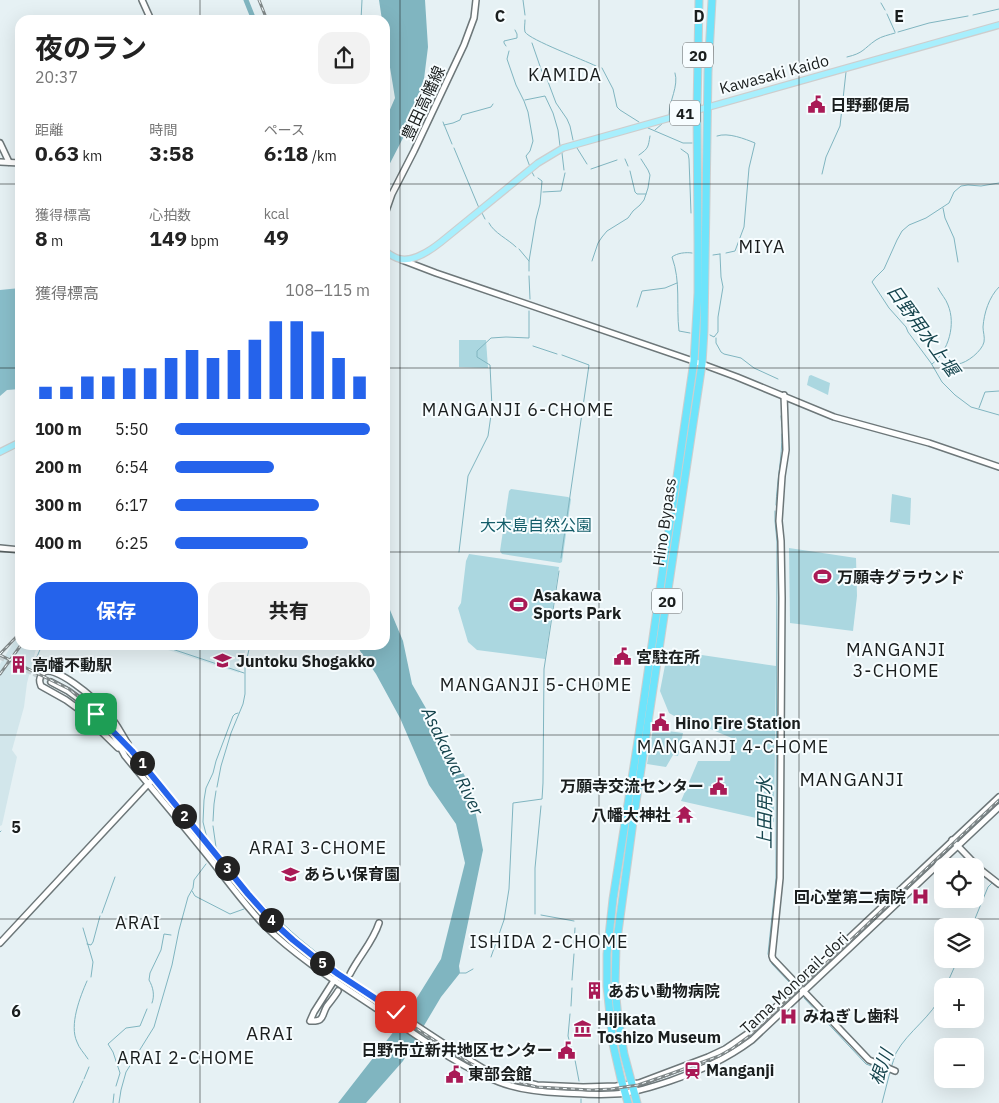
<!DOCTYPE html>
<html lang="ja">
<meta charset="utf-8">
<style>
body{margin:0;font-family:"IBM Plex Sans","Noto Sans JP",sans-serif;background:#f2f2f2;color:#222;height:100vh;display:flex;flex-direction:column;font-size:19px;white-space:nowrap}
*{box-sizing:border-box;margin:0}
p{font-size:16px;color:#767676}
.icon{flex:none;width:28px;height:28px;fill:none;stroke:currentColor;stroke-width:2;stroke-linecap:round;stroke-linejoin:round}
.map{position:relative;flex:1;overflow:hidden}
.panel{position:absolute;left:15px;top:15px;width:375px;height:635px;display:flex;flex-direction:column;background:#fff;border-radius:15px;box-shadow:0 5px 20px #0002}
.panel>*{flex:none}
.fabs{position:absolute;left:934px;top:858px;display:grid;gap:10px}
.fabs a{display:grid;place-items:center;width:50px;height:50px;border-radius:10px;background:#fff;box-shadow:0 5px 20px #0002;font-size:25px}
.pin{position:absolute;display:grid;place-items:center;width:42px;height:42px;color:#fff;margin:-21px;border-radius:10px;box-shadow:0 2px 8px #0006}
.km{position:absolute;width:25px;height:25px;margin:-12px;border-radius:50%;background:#222;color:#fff;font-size:14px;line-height:25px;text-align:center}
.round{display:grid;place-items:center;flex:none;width:52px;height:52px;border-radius:15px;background:#f2f2f2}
.headline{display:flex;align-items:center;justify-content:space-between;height:85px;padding:0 20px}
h1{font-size:28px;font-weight:700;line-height:38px}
.figures{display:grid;grid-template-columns:repeat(3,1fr);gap:8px;height:85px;padding:5px 20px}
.figures div{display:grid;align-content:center}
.figures b{font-size:21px;font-weight:700}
.figures small{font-size:14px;font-weight:400}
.figures p{font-size:14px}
.chart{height:140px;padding:10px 20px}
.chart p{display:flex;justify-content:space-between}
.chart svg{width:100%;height:90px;margin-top:5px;stroke:#2563eb;stroke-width:6}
.cta{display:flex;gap:10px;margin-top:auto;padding:10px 20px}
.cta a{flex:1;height:58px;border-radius:15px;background:#2563eb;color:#fff;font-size:20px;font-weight:700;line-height:58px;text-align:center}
.cta a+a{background:#f2f2f2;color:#222}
ul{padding:0 20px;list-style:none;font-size:16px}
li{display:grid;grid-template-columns:80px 60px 1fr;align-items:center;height:38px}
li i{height:12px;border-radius:6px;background:#2563eb}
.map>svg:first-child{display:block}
.built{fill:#d2e6eb}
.green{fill:#abd7e0}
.forest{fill:#89beca}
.water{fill:#80b5c0}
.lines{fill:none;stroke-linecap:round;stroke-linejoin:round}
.stream{stroke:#80b5c0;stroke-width:1}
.canal{stroke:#80b5c0;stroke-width:5}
.secondary-tunnel{stroke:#c7d1d4;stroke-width:5;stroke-dasharray:5 2.5;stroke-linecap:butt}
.secondary-casing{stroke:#6d7779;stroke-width:8}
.primary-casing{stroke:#cdcece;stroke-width:8}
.highway-casing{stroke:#cdcece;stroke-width:9}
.secondary{stroke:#fff;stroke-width:5}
.primary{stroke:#a8effd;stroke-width:5.5}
.highway{stroke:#6ee4fb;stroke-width:7}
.rail-casing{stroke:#808889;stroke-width:3}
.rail{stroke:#f7fdff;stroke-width:1;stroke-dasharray:4;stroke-linecap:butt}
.route-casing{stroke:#fff;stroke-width:10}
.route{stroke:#2563eb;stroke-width:6}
.grid{fill:none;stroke:#1a1e1e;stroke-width:1;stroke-opacity:0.55}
.labels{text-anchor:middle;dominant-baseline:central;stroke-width:4;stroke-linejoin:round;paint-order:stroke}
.shield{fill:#f7fdff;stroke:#5c6162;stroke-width:1}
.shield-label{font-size:15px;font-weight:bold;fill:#1a1e1e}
.street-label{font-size:16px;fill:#1a1e1e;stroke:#f7fdff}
.poi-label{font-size:16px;font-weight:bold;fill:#1a1e1e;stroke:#f7fdff;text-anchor:start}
.park-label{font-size:16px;fill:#145d69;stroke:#f7fdff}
.neighbourhood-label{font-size:18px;letter-spacing:1px;fill:#1a1e1e;stroke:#f7fdff}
.water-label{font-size:18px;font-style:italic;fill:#15444d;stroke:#f7fdff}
.quarter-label{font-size:19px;letter-spacing:1px;fill:#1a1e1e;stroke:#f7fdff}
.grid-label{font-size:16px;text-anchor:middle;font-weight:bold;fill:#1a1e1e;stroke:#f7fdff;stroke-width:4;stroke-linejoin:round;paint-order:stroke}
</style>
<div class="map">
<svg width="999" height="1103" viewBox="0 0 999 1103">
<rect width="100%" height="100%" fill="#e6f1f4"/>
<!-- built -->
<g class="built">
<path d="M20,632v13h17l-10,38 -3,24 -12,43 5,7 -15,68 -2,1v-162z"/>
<path d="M164,645h83l-8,28 -74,-24z"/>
</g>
<!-- green -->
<g class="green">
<path d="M459,340h27l2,28 -29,-1z"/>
<path d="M811,375l19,8 -2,12 -21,-10 2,-9z"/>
<path d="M511,489l57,8 3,2 -9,63 -2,1 -58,-9 -2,-3 9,-60z"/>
<path d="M892,494l19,4 -1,27 -20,-3z"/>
<path d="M789,548l67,10 1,38 -4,35 -63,-8z"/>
<path d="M469,554l90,13 -14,92 -68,-9 -9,-8 -10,-34 3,-5 5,-42z"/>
<path d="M668,650l108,16 -2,156 -93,-21 17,-40h32l6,-24 -2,2 -33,-14 -2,3 -10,-8 -4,2 -16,-9 -9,-22z"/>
<path d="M653,729l30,4 -5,23 -5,-1 -7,12 -19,-3z"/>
</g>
<!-- forest -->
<path class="forest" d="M20,288v101l-13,1 -7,6v-106z"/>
<!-- water -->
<g class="water">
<path d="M379,0h46l3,47 -7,56 -36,70v-52l10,-23 -10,-61v-17h-3z"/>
<path d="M385,598l18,43 9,43 58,101 13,65 -24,116 1,7 -19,24 -38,64 -37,42h-28l67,-86 36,-58 24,-96 -9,-39 -27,-39 -29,-67 -24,-44 -20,-29h29z"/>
</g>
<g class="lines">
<!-- stream -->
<g class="stream">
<path d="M523,0l2,15"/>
<path d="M881,3l4,7"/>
<path d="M887,14l8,18"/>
<path d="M973,15l26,-6"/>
<path d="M361,20l1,-20"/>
<path d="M525,20c0,4 -1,8 0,12 5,8 59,28 71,34"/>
<path d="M898,32l31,-9 39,-7"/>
<path d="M532,43l10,29 5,7 9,24 11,16 3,7 3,14"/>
<path d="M506,46l-2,-3v-2l13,-3v-4l-2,-4"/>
<path d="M509,51l-2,8 9,26 8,16 4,11 5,29 -3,10 -4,5 4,11"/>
<path d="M847,57c17,-4 16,-8 29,-17 6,-4 13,-5 19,-7"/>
<path d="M602,68l11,21 4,18 3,3 19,12"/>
<path d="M525,100l20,-4 8,17 5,17 2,16"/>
<path d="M669,115c0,-14 10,-29 6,-42"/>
<path d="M443,122l9,22"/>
<path d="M444,125l9,-2 7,-3 2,-5 29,-8 2,-3"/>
<path d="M648,128l35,15h9"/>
<path d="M655,130l8,-7"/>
<path d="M717,136c11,-4 28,3 38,7l-6,25 -5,59 -9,24 -9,2"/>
<path d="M454,148l25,60"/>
<path d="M577,148l10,16"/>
<path d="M681,149l7,5 1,5 2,54"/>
<path d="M562,153l2,17"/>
<path d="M639,155c10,-7 9,-8 11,-19"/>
<path d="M625,159l3,7"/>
<path d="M591,169l26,-9"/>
<path d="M630,171l5,21 2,2h9"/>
<path d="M532,172l2,4"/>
<path d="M822,174l4,-17 14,-31 6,-54"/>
<path d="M999,183l-18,3 -13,-1 -7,1 -7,6 -5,11 -23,15 -17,7 -7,6 -5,9 -13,29 -9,9 -3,4 17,26 17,19 2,5 23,31 11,19 13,13 16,12 28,8"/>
<path d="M543,192l18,-1 4,-18"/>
<path d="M943,208l2,10 9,20 4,24"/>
<path d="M482,213l3,6"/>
<path d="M489,223c5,10 19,16 27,24"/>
<path d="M519,249l10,12"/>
<path d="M713,255l7,-1"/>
<path d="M592,261l6,-18 4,-6 5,-6 21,-13 5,-7 7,-6 4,-5 4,-12 2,-13 -2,-5 -7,-11"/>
<path d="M529,271v-10l7,-42 4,-15 2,-23 -4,-3"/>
<path d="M529,276l1,23"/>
<path d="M637,307l5,-16 23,-3 12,-5"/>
<path d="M690,333l-11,-2c-3,-25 2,-49 -7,-74 5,-4 14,-5 20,-4"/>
<path d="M710,335l4,2 4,-5v-15l5,-30 -2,-10 -1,-23"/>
<path d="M716,338v5l5,9 3,2 17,4 13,10 24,11"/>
<path d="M533,346l24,8"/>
<path d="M940,355c5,3 12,9 18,9 9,-1 24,-13 26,-22 1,-5 -1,-10 -1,-15 1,-14 6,-30 16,-40"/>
<path d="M932,364c17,-13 24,-40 16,-59 -2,-6 -7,-11 -10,-17"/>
<path d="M979,408l6,-16 14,-1"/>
<path d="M781,416l1,11"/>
<path d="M776,505c1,-24 6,-47 6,-71"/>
<path d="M775,511v10l2,21 -1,336 -8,76 4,10 20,21"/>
<path d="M459,552l9,-76 20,-40 4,-28 -2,-43 -13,-8v-6l14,-13 15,-1 23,1v-27"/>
<path d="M561,558l28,-193 -27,-10"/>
<path d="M169,648l75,25"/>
<path d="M36,659l6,-14"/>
<path d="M217,787l4,-21 10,-33 12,-29 2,-10v-27l5,-22"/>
<path d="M213,821l1,-17 2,-13"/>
<path d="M213,826l3,21 2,3"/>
<path d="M0,832l1,-1"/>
<path d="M207,838l-4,-16 1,-22 2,-12 7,-15 3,-12 17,-45 2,-2 3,-1"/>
<path d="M222,855l11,14"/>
<path d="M238,876c19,24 39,43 62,63 15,12 30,25 46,35v1"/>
<path d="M192,891l3,5 35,18 14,-5"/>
<path d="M102,913l13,-36"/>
<path d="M535,914v-46l6,-62"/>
<path d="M541,915l33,6"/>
<path d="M972,926l16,-39 6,-6"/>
<path d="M83,928l10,34 -2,15"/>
<path d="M87,944l4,1 2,-3 7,-26"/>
<path d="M574,945l1,-17"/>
<path d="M491,957l13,-37 5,-31 4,-86 29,-4 1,-16 1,-114 15,-98"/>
<path d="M460,973h6l7,-4"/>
<path d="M572,980l2,-26"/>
<path d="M87,981c-7,16 -18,44 -10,61 2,6 7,11 11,17"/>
<path d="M946,986l12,-27"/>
<path d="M804,998l62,66 24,9"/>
<path d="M327,1002l6,-8"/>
<path d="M152,1003c3,-8 1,-16 -3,-23l1,-7 11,-23 3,-16 7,1"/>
<path d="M571,1006l1,-18"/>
<path d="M570,1014l-2,22 4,15"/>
<path d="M319,1016l3,-6"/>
<path d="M575,1060l4,21"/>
<path d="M891,1068c2,-5 3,-10 5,-15 12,-22 36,-36 46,-59"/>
<path d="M84,1079l5,-12"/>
<path d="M116,1086l4,-13 -7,-21 -5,-8 18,-16 14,-2 7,-17"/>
<path d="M73,1103l10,-22"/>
<path d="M113,1103l1,-9"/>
<path d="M119,1103l2,-13 5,-18 28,-45 18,-62 7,-35 9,-33 5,-9 1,-8 12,-16"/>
<path d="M581,1103v-4"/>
<path d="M882,1103l8,-31"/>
</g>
<!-- canal -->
<path class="canal" d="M246,0l8,20"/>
<!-- secondary-tunnel -->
<g class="secondary-tunnel">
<path d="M0,657l51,25"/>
<path d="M338,991l12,-17"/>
</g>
<defs>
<g id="secondary">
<path d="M142,0l9,20"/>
<path d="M0,143l9,19"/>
<path d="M0,162l20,1"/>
<path d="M385,214l7,-20 22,-43 50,-106 10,-27 2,-18"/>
<path d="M402,260l34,13 266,91 35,13 97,40 95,26 70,24"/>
<path d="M784,395l2,55 -4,26 -3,45 2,20 1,57 -2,280 -8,78 1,3 96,101 26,11"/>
<path d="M0,548l20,2"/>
<path d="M51,682l17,9 15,11 49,49 116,143 34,36 51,41 136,89 15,9 19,8 34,8 46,2 33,-1 23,-3 69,-26 17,-8 22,-15 252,-237"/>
<path d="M114,736l11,20c29,35 58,69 86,104 18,23 34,45 54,66 35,34 78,60 118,87 37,24 74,53 116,69 20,8 43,10 64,11 21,1 42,3 62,0 15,-2 30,-7 45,-12 31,-11 55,-21 82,-41l247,-233"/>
<path d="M118,748l-41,-40 -11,-8 -25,-14c-2,-5 -2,-7 1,-12 9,-14 57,28 64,37 9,10 15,22 22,33"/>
<path d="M952,840l29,30 18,14"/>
<path d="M0,943l150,-161"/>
<path d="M350,974c9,-18 23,-32 29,-51"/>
<path d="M335,979l-21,33 -4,9c15,1 11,-5 17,-15 4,-5 8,-10 11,-15"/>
</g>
<g id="primary">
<path d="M385,251c4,3 10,7 15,8 13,3 31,-9 41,-17l97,-79 25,-15 436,-123"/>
<path d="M0,452l20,-10"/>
</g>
<g id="highway">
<path d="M628,1103l-7,-24 -8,-35 -6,-58v-32l6,-55 26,-165 26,-179 8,-51 21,-143 4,-68v-49l-1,-134 2,-110"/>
<path d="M637,1103l-13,-49 -6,-36 -3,-31 1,-40 17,-125 69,-458 2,-34 4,-258 4,-72"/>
</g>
</defs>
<!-- secondary casing -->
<use href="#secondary" class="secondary-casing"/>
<!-- primary casing -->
<use href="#primary" class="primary-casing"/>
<!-- highway casing -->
<use href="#highway" class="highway-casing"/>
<!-- secondary -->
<use href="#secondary" class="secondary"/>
<!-- primary -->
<use href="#primary" class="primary"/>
<!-- highway -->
<use href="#highway" class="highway"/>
<defs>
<g id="rail">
<path d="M259,0l8,20"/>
<path d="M0,654l20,-21"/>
<path d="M0,655l69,34 23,19 24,25 129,163 25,27 19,17 50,38 129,84 17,9 20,8 32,8 55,3 19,-1 27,-4 32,-11 49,-18 14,-8 15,-11 251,-237"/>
<path d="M0,674l21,-29"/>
</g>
</defs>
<!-- rail casing -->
<use href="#rail" class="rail-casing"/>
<!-- rail -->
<use href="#rail" class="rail"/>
</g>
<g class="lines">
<defs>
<path id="route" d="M96,714l36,37 116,143 24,27 21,19 20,16 25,18 58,38"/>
</defs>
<!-- route casing -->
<use href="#route" class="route-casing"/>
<!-- route -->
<use href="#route" class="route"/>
</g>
<!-- grid -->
<path class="grid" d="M200,0v20M400,0v1103M599,0v1103M799,0v1103M0,184h20M385,184h614M0,368h20M385,368h614M0,552h20M385,552h614M200,645v458M0,735h999M0,919h999"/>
<!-- icons -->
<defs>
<symbol id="civic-bare" viewBox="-9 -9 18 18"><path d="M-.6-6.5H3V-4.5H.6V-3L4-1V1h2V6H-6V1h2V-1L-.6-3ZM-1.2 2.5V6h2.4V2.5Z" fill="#a91a56" stroke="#f7fdff" stroke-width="2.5" paint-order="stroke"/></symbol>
<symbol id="stadium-bare" viewBox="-9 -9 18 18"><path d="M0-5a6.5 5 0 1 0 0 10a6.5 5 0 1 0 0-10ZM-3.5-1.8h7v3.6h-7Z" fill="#a91a56" stroke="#f7fdff" stroke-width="2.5" paint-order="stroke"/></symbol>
<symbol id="school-bare" viewBox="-9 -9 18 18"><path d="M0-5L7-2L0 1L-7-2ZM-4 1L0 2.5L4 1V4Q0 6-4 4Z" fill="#a91a56" stroke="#f7fdff" stroke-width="2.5" paint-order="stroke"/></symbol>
<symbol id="building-bare" viewBox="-9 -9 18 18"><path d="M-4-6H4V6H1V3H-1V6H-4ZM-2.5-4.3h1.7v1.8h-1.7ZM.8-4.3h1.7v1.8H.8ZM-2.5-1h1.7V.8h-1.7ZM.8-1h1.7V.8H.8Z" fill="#a91a56" stroke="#f7fdff" stroke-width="2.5" paint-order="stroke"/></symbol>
<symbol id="temple-bare" viewBox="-9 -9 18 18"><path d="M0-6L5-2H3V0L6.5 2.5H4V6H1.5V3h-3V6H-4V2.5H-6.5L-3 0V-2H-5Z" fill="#a91a56" stroke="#f7fdff" stroke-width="2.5" paint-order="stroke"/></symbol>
<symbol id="hospital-bare" viewBox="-9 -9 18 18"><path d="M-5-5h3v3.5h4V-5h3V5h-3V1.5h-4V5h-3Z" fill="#a91a56" stroke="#f7fdff" stroke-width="2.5" paint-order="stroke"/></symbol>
<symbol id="museum-bare" viewBox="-9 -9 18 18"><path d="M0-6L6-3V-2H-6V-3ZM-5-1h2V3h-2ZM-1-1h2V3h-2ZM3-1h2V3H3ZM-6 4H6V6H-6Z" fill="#a91a56" stroke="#f7fdff" stroke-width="2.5" paint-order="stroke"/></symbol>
<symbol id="station-bare" viewBox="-9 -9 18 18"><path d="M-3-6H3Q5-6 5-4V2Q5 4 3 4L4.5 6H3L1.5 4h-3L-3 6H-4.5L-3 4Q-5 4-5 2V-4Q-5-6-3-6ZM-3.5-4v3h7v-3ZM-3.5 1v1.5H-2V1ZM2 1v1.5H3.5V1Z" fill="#a91a56" stroke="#f7fdff" stroke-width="2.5" paint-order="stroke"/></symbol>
</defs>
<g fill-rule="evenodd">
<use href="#civic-bare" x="804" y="92" width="25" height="25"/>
<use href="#stadium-bare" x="810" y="564" width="25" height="25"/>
<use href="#stadium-bare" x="506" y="592" width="25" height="25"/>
<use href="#civic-bare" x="610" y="644" width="25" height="25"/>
<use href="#school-bare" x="210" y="648" width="25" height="25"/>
<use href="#building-bare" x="6" y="652" width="25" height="25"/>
<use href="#civic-bare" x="648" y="710" width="25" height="25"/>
<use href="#civic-bare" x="706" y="774" width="25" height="25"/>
<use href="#temple-bare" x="672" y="802" width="25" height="25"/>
<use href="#school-bare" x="278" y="862" width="25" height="25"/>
<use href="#hospital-bare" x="908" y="884" width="25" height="25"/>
<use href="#building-bare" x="582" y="978" width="25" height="25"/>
<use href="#hospital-bare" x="776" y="1004" width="25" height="25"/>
<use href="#museum-bare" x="570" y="1016" width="25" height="25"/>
<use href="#civic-bare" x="554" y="1038" width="25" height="25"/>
<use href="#station-bare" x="680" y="1058" width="25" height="25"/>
<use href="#civic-bare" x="442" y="1062" width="25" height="25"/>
</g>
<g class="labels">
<!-- shield labels -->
<g class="shield">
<rect x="683" y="42.5" width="30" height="25" rx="4"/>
<rect x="670" y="100.5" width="30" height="25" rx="4"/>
<rect x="652" y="588.5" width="30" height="25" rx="4"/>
</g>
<g class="shield-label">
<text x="698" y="55">20</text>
<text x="685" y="113">41</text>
<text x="667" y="601">20</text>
</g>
<!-- street labels -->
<g class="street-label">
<text transform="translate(774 74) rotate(-15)">Kawasaki Kaido</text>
<text transform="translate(423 103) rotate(-65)">豊田高幡線</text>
<text transform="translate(664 522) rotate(-82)">Hino Bypass</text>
<text transform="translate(794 983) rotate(-43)">Tama Monorail-dori</text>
</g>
<!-- poi labels -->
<g class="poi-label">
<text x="830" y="105">日野郵便局</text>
<text x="837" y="577">万願寺グラウンド</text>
<text x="533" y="595">Asakawa<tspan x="533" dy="18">Sports Park</tspan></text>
<text x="636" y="657">宮駐在所</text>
<text x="236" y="661">Juntoku Shogakko</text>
<text x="32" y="665">高幡不動駅</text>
<text x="675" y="723">Hino Fire Station</text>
<text x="704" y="786" text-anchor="end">万願寺交流センター</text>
<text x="671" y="815" text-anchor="end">八幡大神社</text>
<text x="304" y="874">あらい保育園</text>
<text x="906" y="897" text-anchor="end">回心堂第二病院</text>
<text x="608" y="991">あおい動物病院</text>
<text x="803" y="1016">みねぎし歯科</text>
<text x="597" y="1019">Hijikata<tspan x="597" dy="18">Toshizo Museum</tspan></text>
<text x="553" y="1050" text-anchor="end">日野市立新井地区センター</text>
<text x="706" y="1070">Manganji</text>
<text x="468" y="1074">東部会館</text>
</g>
<!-- park labels -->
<g class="park-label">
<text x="536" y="525">大木島自然公園</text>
</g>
<!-- neighbourhood labels -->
<g class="neighbourhood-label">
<text x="565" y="74">KAMIDA</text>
<text x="762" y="246">MIYA</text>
<text x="518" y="409">MANGANJI 6-CHOME</text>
<text x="896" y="649">MANGANJI<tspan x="896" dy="21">3-CHOME</tspan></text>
<text x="536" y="684">MANGANJI 5-CHOME</text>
<text x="733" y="746">MANGANJI 4-CHOME</text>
<text x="318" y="847">ARAI 3-CHOME</text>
<text x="138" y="922">ARAI</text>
<text x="549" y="941">ISHIDA 2-CHOME</text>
<text x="186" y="1057">ARAI 2-CHOME</text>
</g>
<!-- water labels -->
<g class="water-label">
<text transform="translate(923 330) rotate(54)">日野用水上堰</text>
<text transform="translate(453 761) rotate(64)">Asakawa River</text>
<text transform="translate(764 813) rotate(-90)">上田用水</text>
<text transform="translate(881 1067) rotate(-70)">根川</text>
</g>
<!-- quarter labels -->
<g class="quarter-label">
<text x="852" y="779">MANGANJI</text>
<text x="270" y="1033">ARAI</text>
</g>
</g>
<g class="grid-label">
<text x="500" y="22">C</text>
<text x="699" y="22">D</text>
<text x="899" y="22">E</text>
<text x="16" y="833">5</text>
<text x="16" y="1017">6</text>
</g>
</svg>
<div class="fabs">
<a><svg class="icon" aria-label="locate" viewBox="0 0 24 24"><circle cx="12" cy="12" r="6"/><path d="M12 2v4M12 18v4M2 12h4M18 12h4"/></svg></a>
<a><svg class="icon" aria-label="layers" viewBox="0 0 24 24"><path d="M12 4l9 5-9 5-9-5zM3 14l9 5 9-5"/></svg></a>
<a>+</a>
<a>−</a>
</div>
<div class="pin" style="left:96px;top:714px;background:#1e9e55"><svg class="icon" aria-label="arrive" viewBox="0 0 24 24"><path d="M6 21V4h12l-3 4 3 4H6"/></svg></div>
<div class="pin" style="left:396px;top:1012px;background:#d93025"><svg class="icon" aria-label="check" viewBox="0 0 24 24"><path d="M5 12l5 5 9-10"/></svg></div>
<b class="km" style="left:142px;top:763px">1</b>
<b class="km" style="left:184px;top:816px">2</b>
<b class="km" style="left:227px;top:868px">3</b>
<b class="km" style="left:271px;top:920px">4</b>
<b class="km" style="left:322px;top:963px">5</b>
<section class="panel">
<div class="headline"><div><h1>夜のラン</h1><p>20:37</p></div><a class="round"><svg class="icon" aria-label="share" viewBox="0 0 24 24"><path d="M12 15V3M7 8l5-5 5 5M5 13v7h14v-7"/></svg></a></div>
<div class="figures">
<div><p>距離</p><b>0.63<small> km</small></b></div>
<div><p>時間</p><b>3:58</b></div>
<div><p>ペース</p><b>6:18<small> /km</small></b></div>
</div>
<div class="figures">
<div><p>獲得標高</p><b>8<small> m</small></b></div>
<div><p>心拍数</p><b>149<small> bpm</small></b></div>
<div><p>kcal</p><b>49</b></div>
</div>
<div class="chart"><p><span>獲得標高</span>108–115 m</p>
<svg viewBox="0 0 160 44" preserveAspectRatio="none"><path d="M5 44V38M15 44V38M25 44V33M35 44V33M45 44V29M55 44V29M65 44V24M75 44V20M85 44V24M95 44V20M105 44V15M115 44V6M125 44V6M135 44V11M145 44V24M155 44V33"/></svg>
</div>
<ul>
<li><b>100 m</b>5:50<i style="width:100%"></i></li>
<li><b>200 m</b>6:54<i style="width:51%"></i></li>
<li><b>300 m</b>6:17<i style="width:74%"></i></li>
<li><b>400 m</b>6:25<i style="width:68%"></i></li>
</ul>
<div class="cta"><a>保存</a><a>共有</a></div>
</section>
</div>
